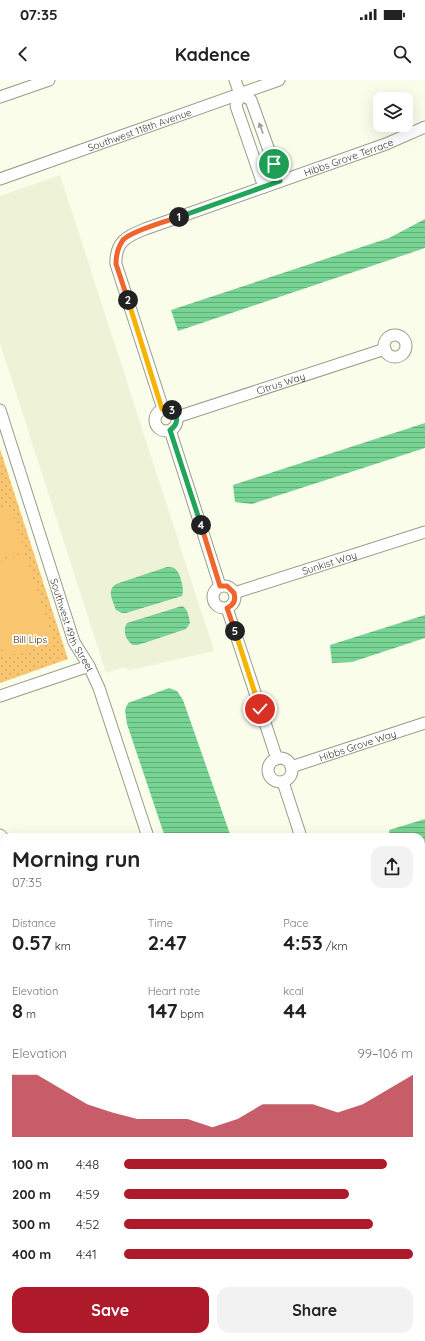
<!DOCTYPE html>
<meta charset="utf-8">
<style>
body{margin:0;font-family:Quicksand,sans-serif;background:#f2f2f2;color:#222;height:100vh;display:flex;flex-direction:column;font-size:15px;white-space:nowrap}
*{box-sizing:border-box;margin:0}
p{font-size:13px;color:#767676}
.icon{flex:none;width:22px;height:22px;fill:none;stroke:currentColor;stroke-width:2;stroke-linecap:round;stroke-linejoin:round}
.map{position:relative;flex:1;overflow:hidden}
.panel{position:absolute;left:0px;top:753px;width:425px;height:508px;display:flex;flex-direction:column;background:#fff;border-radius:12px 12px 0 0;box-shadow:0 4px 16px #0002}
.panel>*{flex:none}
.buttons{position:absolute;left:373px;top:12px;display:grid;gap:8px}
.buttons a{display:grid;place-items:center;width:40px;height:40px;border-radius:8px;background:#fff;box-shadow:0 4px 16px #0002;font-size:20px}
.pin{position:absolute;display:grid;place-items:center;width:34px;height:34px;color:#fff;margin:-17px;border:2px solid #fff;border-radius:50%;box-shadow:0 1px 4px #0007}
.km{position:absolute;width:20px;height:20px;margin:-10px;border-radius:50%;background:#222;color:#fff;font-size:11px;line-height:20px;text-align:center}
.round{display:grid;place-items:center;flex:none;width:42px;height:42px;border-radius:12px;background:#f2f2f2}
.overview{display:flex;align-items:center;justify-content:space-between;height:68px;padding:0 12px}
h1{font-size:22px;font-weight:700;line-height:30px}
.metrics{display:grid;grid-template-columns:repeat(3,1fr);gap:6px;height:68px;padding:4px 12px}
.metrics div{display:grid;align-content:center}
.metrics b{font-size:20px;font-weight:700}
.metrics small{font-size:11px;font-weight:400}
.metrics p{font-size:11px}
.chart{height:112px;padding:8px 12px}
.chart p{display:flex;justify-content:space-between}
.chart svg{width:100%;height:72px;margin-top:4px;fill:#ae1a29;opacity:.7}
.action{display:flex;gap:8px;margin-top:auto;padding:8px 12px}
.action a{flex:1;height:46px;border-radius:12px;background:#ae1a29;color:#fff;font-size:16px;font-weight:700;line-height:46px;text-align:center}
.action a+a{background:#f2f2f2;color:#222}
ul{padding:0 12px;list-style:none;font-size:13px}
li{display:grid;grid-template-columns:64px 48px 1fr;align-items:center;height:30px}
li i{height:10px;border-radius:5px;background:#ae1a29}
.status{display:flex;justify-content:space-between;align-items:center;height:28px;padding:0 20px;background:#fff;direction:ltr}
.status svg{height:11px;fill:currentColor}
header{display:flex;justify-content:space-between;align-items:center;height:52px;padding:0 12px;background:#fff;font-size:18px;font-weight:700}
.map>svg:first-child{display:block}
.built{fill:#eef3d8}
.park{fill:url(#park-dots)}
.pitch{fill:#f9c56f}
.water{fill:url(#water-rules)}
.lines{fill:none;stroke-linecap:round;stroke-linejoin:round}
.canal{stroke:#77d494;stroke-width:9}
.minor-casing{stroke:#989c8a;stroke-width:13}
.minor{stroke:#fff;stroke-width:11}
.oneway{fill:#9c9c99}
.split-1-casing{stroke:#fff;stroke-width:8}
.split-2-casing{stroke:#fff;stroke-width:8}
.split-3-casing{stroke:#fff;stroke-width:8}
.split-4-casing{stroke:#fff;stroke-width:8}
.split-5-casing{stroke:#fff;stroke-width:8}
.split-6-casing{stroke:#fff;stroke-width:8}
.split-1{stroke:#22a559;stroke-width:5}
.split-2{stroke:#f0652b;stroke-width:5}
.split-3{stroke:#f5b400;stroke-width:5}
.split-4{stroke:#22a559;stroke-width:5}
.split-5{stroke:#f0652b;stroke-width:5}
.split-6{stroke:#f5b400;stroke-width:5}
.labels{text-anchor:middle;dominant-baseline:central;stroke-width:3.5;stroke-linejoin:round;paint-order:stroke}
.street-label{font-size:10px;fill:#393a33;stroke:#fff}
.park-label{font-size:10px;fill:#3f2900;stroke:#fff}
</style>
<div class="status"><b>07:35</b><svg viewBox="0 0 49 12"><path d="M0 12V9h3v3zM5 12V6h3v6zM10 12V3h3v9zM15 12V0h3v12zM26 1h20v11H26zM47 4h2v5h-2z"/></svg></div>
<header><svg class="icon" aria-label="back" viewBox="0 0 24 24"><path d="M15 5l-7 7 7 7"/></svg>Kadence<svg class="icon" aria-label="search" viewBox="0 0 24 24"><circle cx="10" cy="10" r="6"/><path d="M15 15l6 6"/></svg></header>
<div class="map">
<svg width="425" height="1261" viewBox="0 0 425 1261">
<defs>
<pattern id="park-dots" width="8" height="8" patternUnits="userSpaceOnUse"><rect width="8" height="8" fill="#f9c56f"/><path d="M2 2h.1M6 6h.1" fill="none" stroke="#d6aa61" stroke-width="1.8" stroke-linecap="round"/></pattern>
<pattern id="water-rules" width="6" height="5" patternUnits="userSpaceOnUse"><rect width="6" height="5" fill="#77d494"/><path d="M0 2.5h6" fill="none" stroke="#63ad79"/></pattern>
</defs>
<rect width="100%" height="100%" fill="#f9fde9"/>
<!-- built -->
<path class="built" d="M60,95l154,476 -84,19 -6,-3 -18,6 -106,-330v-147z"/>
<!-- park -->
<path class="park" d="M0,369l68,210 -68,24z"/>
<!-- pitch -->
<g class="pitch">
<path d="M6,428l6,3 13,40 -25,8v-50z"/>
<path d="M25,474l29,87 -49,16 -5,-15v-80z"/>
</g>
<!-- water -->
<g class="water">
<path d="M425,139v29l-247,83 -7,-21 218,-72z"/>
<path d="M425,343v25l-173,56 -17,-2 -2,-17z"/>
<path d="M167,487c3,0 4,0 7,1 6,3 11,22 8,28l-56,17h-4l-6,-3c-3,-10 -10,-19 0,-26z"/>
<path d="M182,526c6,3 7,11 8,17l-4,6 -48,16h-5c-7,-4 -11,-15 -6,-22z"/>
<path d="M425,535v23l-73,24 -20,1 -2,-18z"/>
<path d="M169,608l8,3 6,9 48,137h-66l-38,-113 -2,-14 3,-7z"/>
<path d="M425,739v64l-4,1v-47h-31l-1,-7z"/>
</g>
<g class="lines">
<!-- canal -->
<g class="canal">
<path d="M421,1006l4,-1"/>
<path d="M0,1158l4,-2"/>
</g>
<defs>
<g id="minor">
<path d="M235,0l5,14 -4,12 28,81"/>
<path d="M240,14l11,6 29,81"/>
<path d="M0,17l49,-17"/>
<path id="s1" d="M0,99l279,-99"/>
<circle cx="395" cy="266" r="11"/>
<path id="s2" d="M163,329l-47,-145c-1,-22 11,-28 29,-35l241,-85 39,-17"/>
<circle cx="166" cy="340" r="11"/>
<path id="s3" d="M0,330l74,232 15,24 10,22 49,149"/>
<path id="s4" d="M177,337l208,-68"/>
<path d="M170,350l50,156"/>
<circle cx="224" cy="517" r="11"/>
<path id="s5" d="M234,513l191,-61"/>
<path d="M227,528l50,151"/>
<path d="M0,616l89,-30"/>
<circle cx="280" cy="690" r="12"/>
<path id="s6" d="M291,687l134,-44"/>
<path d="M283,702l18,55"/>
<path d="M0,755l4,4"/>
<path d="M421,899l4,-1"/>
<path d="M421,995l4,-1"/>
<path d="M0,1011l4,-2"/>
<path d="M421,1182l4,-2"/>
<path d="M198,1261l11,-4"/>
</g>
</defs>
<!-- minor casing -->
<use href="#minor" class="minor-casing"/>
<!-- minor -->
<use href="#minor" class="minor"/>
</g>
<!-- one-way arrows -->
<defs><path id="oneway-solid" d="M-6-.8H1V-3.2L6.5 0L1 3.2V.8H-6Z"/></defs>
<use class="oneway" href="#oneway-solid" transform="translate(261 48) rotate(-110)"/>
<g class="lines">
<defs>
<path id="split-1" d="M179,137l101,-36 -6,-17"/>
<path id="split-2" d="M128,220l-12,-36c0,-9 2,-17 7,-24 8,-9 44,-19 56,-23"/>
<path id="split-3" d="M128,220l34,109 10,1"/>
<path id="split-4" d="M172,330c7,6 6,15 -2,20l31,95"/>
<path id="split-5" d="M201,445l19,61h7l7,7c2,7 0,12 -7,15l8,23"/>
<path id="split-6" d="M235,551l25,78"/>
</defs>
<!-- split-1 casing -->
<use href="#split-1" class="split-1-casing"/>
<!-- split-2 casing -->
<use href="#split-2" class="split-2-casing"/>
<!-- split-3 casing -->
<use href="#split-3" class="split-3-casing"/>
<!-- split-4 casing -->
<use href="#split-4" class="split-4-casing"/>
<!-- split-5 casing -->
<use href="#split-5" class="split-5-casing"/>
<!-- split-6 casing -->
<use href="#split-6" class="split-6-casing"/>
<!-- split-1 -->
<use href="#split-1" class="split-1"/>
<!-- split-2 -->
<use href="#split-2" class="split-2"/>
<!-- split-3 -->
<use href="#split-3" class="split-3"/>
<!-- split-4 -->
<use href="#split-4" class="split-4"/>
<!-- split-5 -->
<use href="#split-5" class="split-5"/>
<!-- split-6 -->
<use href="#split-6" class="split-6"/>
</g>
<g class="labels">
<!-- street labels -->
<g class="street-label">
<text stroke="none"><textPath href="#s1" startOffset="148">Southwest 118th Avenue</textPath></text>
<text stroke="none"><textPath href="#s2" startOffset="418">Hibbs Grove Terrace</textPath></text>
<text stroke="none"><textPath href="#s4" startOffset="109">Citrus Way</textPath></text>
<text stroke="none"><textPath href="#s5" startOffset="100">Sunkist Way</textPath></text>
<text stroke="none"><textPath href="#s3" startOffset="227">Southwest 49th Street</textPath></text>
<text stroke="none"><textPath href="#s6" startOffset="70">Hibbs Grove Way</textPath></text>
</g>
<!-- park labels -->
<g class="park-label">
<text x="30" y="559">Bill Lips</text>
</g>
</g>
</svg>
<div class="buttons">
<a><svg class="icon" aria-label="layers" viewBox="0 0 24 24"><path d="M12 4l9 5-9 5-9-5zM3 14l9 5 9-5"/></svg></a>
</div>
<div class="pin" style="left:274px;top:84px;background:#1e9e55"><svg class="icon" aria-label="arrive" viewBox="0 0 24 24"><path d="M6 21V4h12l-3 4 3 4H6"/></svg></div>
<div class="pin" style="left:260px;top:629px;background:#d93025"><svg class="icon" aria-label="check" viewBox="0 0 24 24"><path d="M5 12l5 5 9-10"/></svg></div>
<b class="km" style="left:179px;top:137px">1</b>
<b class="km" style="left:128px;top:220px">2</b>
<b class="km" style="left:172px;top:330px">3</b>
<b class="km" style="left:201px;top:445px">4</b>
<b class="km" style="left:235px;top:551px">5</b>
<section class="panel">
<div class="overview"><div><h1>Morning run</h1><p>07:35</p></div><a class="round"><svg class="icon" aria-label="share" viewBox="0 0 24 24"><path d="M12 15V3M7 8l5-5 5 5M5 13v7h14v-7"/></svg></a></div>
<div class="metrics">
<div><p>Distance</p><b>0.57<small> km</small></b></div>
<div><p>Time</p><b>2:47</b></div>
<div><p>Pace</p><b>4:53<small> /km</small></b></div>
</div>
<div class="metrics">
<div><p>Elevation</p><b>8<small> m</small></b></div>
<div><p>Heart rate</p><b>147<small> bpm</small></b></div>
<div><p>kcal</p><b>44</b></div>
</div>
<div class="chart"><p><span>Elevation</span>99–106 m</p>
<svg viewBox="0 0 160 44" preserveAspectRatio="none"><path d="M0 44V6L10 6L20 15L30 24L40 29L50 33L60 33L70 33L80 38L90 33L100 24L110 24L120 24L130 29L140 24L150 15L160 6V44z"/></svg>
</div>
<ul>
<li><b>100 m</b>4:48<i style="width:91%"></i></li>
<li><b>200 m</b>4:59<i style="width:78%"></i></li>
<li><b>300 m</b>4:52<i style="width:86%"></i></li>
<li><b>400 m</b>4:41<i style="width:100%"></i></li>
</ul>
<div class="action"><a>Save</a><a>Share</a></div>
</section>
</div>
